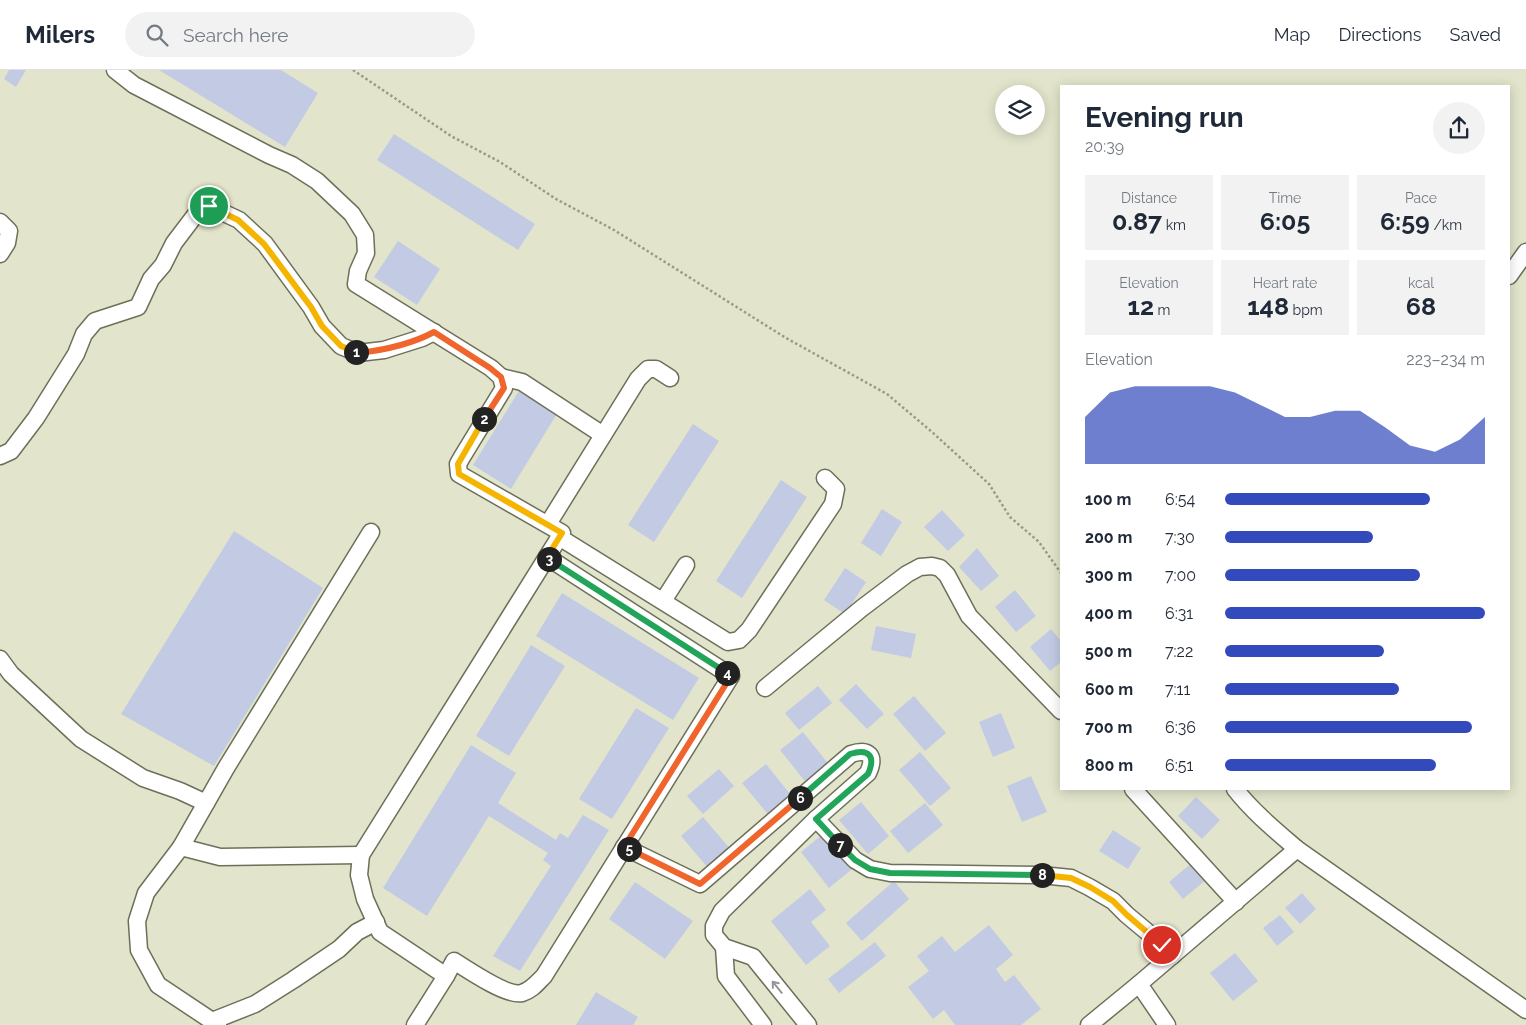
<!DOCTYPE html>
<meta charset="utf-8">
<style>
body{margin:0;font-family:Raleway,sans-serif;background:#f2f2f3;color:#1f2937;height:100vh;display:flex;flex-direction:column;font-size:19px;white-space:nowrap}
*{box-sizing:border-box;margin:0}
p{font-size:16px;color:#747a83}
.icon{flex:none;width:28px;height:28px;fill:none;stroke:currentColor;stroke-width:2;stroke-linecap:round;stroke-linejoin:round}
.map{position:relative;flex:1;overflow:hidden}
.sheet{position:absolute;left:1060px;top:15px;width:450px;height:705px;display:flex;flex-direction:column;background:#fff;border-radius:0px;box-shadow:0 2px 12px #0003}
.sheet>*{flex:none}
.controls{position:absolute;left:995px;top:15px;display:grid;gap:10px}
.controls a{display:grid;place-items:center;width:50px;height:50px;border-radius:50%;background:#fff;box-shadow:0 2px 12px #0003;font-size:25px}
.pin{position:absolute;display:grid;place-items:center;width:42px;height:42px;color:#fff;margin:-21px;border:2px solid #fff;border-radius:50%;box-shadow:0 1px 5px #0007}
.km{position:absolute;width:25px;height:25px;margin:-12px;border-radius:50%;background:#222;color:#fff;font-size:14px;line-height:25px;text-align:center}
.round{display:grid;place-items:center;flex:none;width:52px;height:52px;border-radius:26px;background:#f2f2f3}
.summary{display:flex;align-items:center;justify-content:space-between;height:85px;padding:0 25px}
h1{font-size:28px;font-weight:700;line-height:38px}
.figures{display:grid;grid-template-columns:repeat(3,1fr);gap:8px;height:85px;padding:5px 25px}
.figures div{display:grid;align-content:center;border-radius:0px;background:#f2f2f3;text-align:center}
.figures b{font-size:25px;font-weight:700}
.figures small{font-size:14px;font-weight:400}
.figures p{font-size:14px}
.chart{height:140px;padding:10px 25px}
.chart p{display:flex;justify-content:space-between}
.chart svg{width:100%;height:90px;margin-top:5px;fill:#334abc;opacity:.7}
ul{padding:0 25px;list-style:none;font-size:16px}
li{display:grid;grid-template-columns:80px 60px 1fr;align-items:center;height:38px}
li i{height:12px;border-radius:6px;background:#334abc}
header{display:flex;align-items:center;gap:30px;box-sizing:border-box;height:70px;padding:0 25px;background:#fff;border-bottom:1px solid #e0e1e3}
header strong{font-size:24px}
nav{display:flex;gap:28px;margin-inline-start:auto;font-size:18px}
.search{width:350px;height:45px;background:#f2f2f3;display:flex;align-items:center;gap:12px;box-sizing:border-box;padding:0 18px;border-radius:28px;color:#747a83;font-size:19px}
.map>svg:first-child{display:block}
.building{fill:#c2cbe3}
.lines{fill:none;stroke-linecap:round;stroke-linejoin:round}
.minor-casing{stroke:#6c7058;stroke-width:19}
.path{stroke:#999b87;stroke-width:2.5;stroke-dasharray:2.5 2.5;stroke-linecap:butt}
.minor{stroke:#fff;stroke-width:16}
.oneway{stroke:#969692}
.split-1-casing{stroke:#fff;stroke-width:10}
.split-2-casing{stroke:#fff;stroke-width:10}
.split-3-casing{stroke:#fff;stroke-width:10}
.split-4-casing{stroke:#fff;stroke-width:10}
.split-5-casing{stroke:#fff;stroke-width:10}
.split-6-casing{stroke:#fff;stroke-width:10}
.split-7-casing{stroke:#fff;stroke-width:10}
.split-8-casing{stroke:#fff;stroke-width:10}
.split-9-casing{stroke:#fff;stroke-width:10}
.split-1{stroke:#f5b400;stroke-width:6}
.split-2{stroke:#f0652b;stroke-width:6}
.split-3{stroke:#f5b400;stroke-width:6}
.split-4{stroke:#22a559;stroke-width:6}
.split-5{stroke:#f0652b;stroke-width:6}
.split-6{stroke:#f0652b;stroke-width:6}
.split-7{stroke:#22a559;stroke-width:6}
.split-8{stroke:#22a559;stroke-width:6}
.split-9{stroke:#f5b400;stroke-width:6}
</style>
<header>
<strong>Milers</strong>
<div class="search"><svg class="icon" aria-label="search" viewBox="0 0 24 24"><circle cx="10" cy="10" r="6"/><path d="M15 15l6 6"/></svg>Search here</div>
<nav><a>Map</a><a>Directions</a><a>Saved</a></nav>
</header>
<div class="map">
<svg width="1526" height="955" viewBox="0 0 1526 955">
<rect width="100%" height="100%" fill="#e2e5cb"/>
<!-- building -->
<g class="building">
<path d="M9,0h17l-10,17 -12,-8z"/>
<path d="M159,0h122l37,23 -33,54z"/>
<path d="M394,64l141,90 -17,26 -141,-90z"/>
<path d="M398,171l42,28 -23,36 -43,-28z"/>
<path d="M520,319l38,23 -47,77 -38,-24z"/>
<path d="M693,354l26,17 -65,101 -26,-17z"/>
<path d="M781,410l26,17 -65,101 -26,-17z"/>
<path d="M882,439l20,13 -21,34 -20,-13z"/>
<path d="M942,440l23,25 -17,16 -24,-24z"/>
<path d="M234,461l89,57 -109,178 -93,-52z"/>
<path d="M977,478l22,28 -18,15 -22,-24z"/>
<path d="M845,498l21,14 -21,32 -21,-14z"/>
<path d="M1015,520l21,26 -20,16 -21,-25z"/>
<path d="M562,523l137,85 -26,42 -137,-84z"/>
<path d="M876,556l40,8 -5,24 -40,-8z"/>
<path d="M1051,559l10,12v21l-11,9 -20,-24z"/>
<path d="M531,575l34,21 -56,90 -33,-20z"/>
<path d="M856,614l28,30 -17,15 -28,-29z"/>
<path d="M818,616l14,17 -33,27 -14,-17z"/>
<path d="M914,626l32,37 -21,18 -32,-37z"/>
<path d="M636,638l33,20 -57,91 -33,-20z"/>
<path d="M1001,643l14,35 -22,9 -14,-35z"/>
<path d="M803,662l27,34 -22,19 -28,-35z"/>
<path d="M471,675l45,28 -18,30 58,37 4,-7 8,5 15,-23 26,15 -89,141 -27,-15 58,-90 -8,-6 5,-7 -59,-37 -62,100 -44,-28z"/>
<path d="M920,682l31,36 -21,18 -31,-36z"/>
<path d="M766,694l28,35 -23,19 -29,-35z"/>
<path d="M719,699l15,17 -31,28 -16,-18z"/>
<path d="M1031,706l16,36 -25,10 -15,-36z"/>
<path d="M1196,727l24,23 -18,19 -24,-23z"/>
<path d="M861,732l28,34 -21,18 -29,-34z"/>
<path d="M925,733l18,22 -35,28 -18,-22z"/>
<path d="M703,747l28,33 -23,18 -27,-32z"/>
<path d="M1113,760l28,18 -13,21 -29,-18z"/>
<path d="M823,764l29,35 -23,19 -28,-36z"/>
<path d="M1193,792l14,17 -24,20 -14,-17z"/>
<path d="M894,811l15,18 -47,42 -16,-18z"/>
<path d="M635,812l58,39 -28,38 -56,-40z"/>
<path d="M810,819l16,21 -15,12 19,24 -24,19 -35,-44z"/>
<path d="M1302,823l14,16 -16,15 -15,-16z"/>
<path d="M1280,845l14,17 -17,14 -14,-18z"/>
<path d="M989,855l24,30 -17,14 9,13 9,-7 27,34 -20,16h-66l-11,-15 -11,9 -25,-32 21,-16 -12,-15 25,-20 13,16z"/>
<path d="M875,872l11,14 -47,37 -11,-14z"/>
<path d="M1235,883l23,28 -25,20 -23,-28z"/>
<path d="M596,922l42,25 -5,8h-57z"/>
</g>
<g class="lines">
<defs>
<g id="minor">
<path d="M115,0l19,15 135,70 23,10 25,16 35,33 13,21 1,18 -8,18 -2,13 135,84 10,9 3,11 -42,69 -4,7 1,10 103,59 -201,322 -2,20 6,24 15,33 66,44 -31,49"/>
<path d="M0,152l9,9 -2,12 -7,11"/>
<path d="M1509,206l17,-24"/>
<path d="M501,307l21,5 81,53"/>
<path d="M0,386l11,-5 25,-33 40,-64 8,-20 11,-13 43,-14 13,-28 12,-14 11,-22 22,-29 13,-8 30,14 26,24 46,63 11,19 19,20 17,7 26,-3 38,-12 12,-6"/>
<path d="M548,454l90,-145 10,-10h8l14,9"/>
<path d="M559,467l169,105 11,-2 10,-10 84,-126 3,-15 -11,-11"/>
<path d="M663,531l23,-36"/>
<path d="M0,589l11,15 70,65 62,39 37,13 26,12"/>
<path d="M765,618l97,-80 45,-34 13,-7 12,-1 8,2 7,7 22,41 92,95"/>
<path d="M1133,719l103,113"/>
<path d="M1235,719c18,23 40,41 62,60l229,161"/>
<path d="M181,777l45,-79 145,-236"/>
<path d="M624,777l76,37 151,-130c18,-6 25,2 17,19l-52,46"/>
<path d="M724,877l2,29 37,49"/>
<path d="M446,906l8,-15c14,9 54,36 68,32 10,-3 15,-10 22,-17l187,-300 -184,-119"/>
<path d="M1139,914l28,41"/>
<path d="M212,951l43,-17 38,-24 46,-31 18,-17 19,-10"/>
<path d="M218,955l-60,-40 -19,-35 -2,-29 9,-28 35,-46 39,10 141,-2"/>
<path d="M808,955l-55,-68 -29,-10 -10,-12v-9l8,-15 94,-92 39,41 15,9 20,4 151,2 30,3 18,9 24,14 14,14 36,30 9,11"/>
<path d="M1089,955l50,-41 158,-135"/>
</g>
</defs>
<!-- minor casing -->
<use href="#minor" class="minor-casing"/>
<!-- path -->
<path class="path" d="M353,0l98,66 49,26 56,37 58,31 172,108 101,56 45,38 57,52 21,33 29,25 22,31"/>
<!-- minor -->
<use href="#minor" class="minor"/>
</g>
<!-- one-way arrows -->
<defs><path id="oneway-shaft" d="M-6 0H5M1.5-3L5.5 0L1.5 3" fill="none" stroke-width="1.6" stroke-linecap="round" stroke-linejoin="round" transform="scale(1.25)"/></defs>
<use class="oneway" href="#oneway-shaft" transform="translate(777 917) rotate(-129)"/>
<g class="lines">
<defs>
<path id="split-1" d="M209,136l29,14 26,24 47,63 11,19 19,20 15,6"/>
<path id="split-2" d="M356,282l2,1c27,-3 52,-8 76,-21l56,36 11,9 3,11 -20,31"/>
<path id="split-3" d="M484,349l-26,45 1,10 103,59 -15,24 2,2"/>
<path id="split-4" d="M549,489l178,114"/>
<path id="split-5" d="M629,779l-5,-2 107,-171 -4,-3"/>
<path id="split-6" d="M629,779l71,35 100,-86"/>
<path id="split-7" d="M800,728l50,-44c19,-6 26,2 18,20l-52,45 24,26"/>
<path id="split-8" d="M840,775l15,15 15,9 20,4 152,2"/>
<path id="split-9" d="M1042,805l29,3 19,9 23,14 14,14 35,30"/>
</defs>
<!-- split-1 casing -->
<use href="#split-1" class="split-1-casing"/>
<!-- split-2 casing -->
<use href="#split-2" class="split-2-casing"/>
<!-- split-3 casing -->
<use href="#split-3" class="split-3-casing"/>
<!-- split-4 casing -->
<use href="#split-4" class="split-4-casing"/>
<!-- split-5 casing -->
<use href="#split-5" class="split-5-casing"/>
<!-- split-6 casing -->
<use href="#split-6" class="split-6-casing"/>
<!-- split-7 casing -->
<use href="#split-7" class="split-7-casing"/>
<!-- split-8 casing -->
<use href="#split-8" class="split-8-casing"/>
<!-- split-9 casing -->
<use href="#split-9" class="split-9-casing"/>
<!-- split-1 -->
<use href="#split-1" class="split-1"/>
<!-- split-2 -->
<use href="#split-2" class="split-2"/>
<!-- split-3 -->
<use href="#split-3" class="split-3"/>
<!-- split-4 -->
<use href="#split-4" class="split-4"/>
<!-- split-5 -->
<use href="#split-5" class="split-5"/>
<!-- split-6 -->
<use href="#split-6" class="split-6"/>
<!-- split-7 -->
<use href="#split-7" class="split-7"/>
<!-- split-8 -->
<use href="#split-8" class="split-8"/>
<!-- split-9 -->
<use href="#split-9" class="split-9"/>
</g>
</svg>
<div class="controls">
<a><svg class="icon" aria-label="layers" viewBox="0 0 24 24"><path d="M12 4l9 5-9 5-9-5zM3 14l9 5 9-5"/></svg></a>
</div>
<div class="pin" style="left:209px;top:136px;background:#1e9e55"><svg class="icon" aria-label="arrive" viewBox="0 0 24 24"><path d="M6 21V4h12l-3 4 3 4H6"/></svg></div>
<div class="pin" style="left:1162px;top:875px;background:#d93025"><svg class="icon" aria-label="check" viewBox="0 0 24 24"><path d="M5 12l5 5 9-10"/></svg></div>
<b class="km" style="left:356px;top:282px">1</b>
<b class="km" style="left:484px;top:349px">2</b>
<b class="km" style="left:549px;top:489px">3</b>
<b class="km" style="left:727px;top:603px">4</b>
<b class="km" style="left:629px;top:779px">5</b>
<b class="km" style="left:800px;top:728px">6</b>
<b class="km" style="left:840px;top:775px">7</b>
<b class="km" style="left:1042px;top:805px">8</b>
<section class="sheet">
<div class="summary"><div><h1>Evening run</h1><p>20:39</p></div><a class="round"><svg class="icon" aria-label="share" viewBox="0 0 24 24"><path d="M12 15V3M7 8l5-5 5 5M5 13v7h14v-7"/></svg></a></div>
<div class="figures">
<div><p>Distance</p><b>0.87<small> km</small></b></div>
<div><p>Time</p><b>6:05</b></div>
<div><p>Pace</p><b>6:59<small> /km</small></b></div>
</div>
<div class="figures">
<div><p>Elevation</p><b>12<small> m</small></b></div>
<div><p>Heart rate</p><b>148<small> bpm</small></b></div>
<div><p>kcal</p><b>68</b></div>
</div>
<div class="chart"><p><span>Elevation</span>223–234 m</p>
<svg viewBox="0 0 160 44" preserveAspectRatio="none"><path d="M0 44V21L10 9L20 6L30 6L40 6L50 6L60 9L70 15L80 21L90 21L100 18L110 18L120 26L130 35L140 38L150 32L160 21V44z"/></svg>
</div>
<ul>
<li><b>100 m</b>6:54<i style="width:79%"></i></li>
<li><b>200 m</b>7:30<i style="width:57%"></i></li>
<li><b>300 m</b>7:00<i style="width:75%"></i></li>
<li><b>400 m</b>6:31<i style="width:100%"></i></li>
<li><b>500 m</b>7:22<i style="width:61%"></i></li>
<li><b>600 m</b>7:11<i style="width:67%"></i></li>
<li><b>700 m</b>6:36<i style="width:95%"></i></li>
<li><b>800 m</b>6:51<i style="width:81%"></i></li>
</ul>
</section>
</div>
